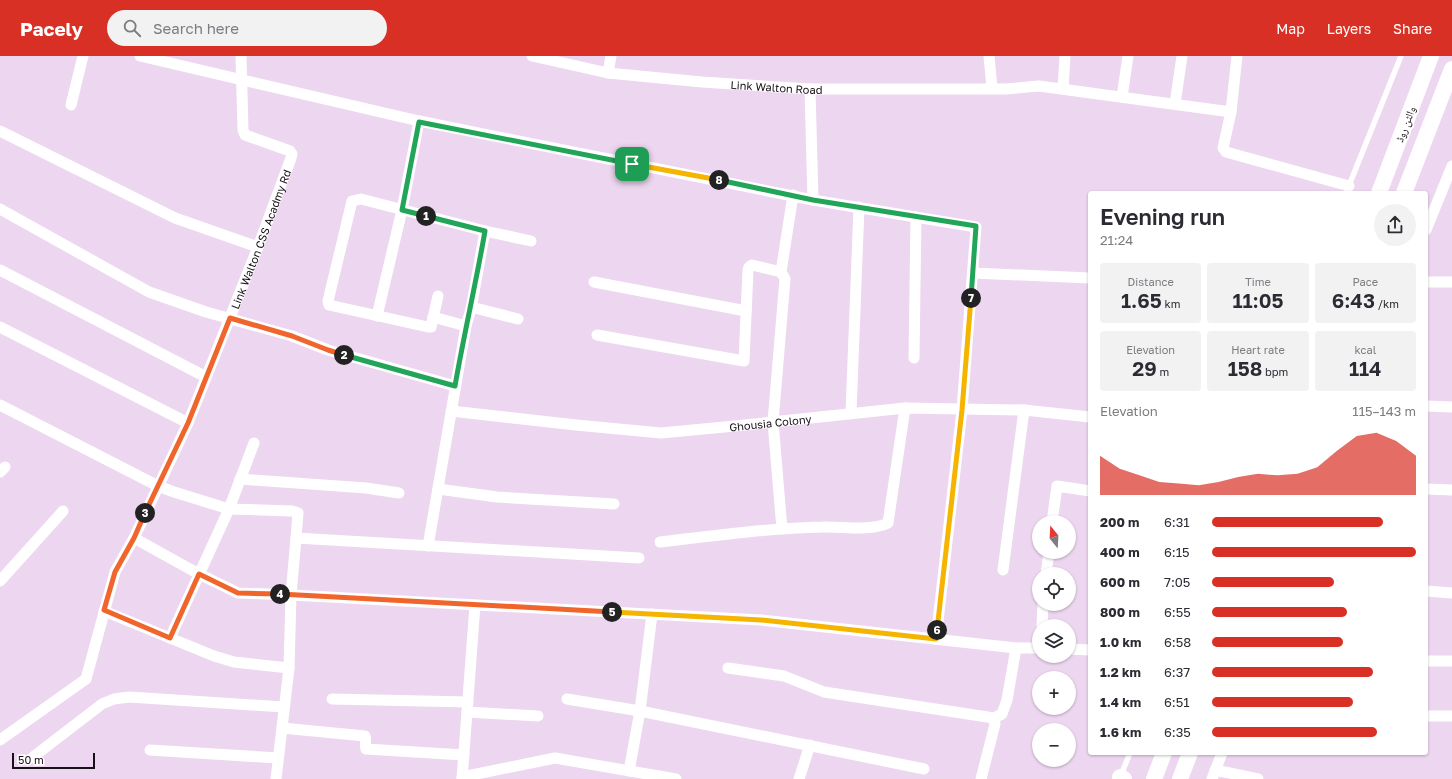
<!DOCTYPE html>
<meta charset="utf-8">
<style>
body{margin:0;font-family:"Golos Text","Noto Naskh Arabic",sans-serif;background:#f2f2f3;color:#2b2b33;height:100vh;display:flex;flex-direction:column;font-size:15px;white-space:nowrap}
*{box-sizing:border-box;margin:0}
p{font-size:13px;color:#7c7c81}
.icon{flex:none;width:22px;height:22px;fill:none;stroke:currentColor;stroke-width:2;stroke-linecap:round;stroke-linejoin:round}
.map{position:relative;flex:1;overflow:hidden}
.details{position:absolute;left:1088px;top:135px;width:340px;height:564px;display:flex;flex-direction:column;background:#fff;border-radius:4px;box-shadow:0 1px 3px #0004}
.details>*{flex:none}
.needle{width:26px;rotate:342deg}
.tools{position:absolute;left:1032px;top:459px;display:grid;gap:8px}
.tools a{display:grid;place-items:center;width:44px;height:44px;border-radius:50%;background:#fff;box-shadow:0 1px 3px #0004;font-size:20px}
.scale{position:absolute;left:12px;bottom:10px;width:83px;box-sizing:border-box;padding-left:4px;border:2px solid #181018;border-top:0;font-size:11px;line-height:14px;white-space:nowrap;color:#181018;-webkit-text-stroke:3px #fff;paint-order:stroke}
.pin{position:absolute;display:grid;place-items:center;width:34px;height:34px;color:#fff;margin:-17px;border-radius:8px;box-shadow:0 2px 6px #0006}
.km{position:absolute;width:20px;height:20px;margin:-10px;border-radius:50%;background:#222;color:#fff;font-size:11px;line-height:20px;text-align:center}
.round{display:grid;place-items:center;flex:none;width:42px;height:42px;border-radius:21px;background:#f2f2f3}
.head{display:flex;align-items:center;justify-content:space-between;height:68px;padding:0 12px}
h1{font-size:22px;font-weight:600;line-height:30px}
.figures{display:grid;grid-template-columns:repeat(3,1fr);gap:6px;height:68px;padding:4px 12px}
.figures div{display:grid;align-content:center;border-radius:4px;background:#f2f2f3;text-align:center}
.figures b{font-size:20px;font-weight:600}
.figures small{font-size:11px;font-weight:400}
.figures p{font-size:11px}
.chart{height:112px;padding:8px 12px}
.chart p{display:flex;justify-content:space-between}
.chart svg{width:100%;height:72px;margin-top:4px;fill:#d93025;opacity:.7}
ul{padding:0 12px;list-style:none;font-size:13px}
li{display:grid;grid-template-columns:64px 48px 1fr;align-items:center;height:30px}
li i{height:10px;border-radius:5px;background:#d93025}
header{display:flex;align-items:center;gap:24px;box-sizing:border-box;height:56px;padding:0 20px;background:#d93025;color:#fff}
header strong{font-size:19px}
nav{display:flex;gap:22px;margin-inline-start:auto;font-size:14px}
.search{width:280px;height:36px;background:#f2f2f3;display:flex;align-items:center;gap:10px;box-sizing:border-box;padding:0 14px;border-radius:22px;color:#7c7c81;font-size:15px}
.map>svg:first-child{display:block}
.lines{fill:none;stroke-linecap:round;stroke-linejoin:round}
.service{stroke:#fff;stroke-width:5.5}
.minor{stroke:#fff;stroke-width:11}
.secondary{stroke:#fff;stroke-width:16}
.split-1-casing{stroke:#fff;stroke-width:8}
.split-2-casing{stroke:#fff;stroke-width:8}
.split-3-casing{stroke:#fff;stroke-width:8}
.split-4-casing{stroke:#fff;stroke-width:8}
.split-5-casing{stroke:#fff;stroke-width:8}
.split-6-casing{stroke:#fff;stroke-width:8}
.split-7-casing{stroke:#fff;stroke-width:8}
.split-8-casing{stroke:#fff;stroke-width:8}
.split-9-casing{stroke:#fff;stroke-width:8}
.split-1{stroke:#22a559;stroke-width:5}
.split-2{stroke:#22a559;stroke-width:5}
.split-3{stroke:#f0652b;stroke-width:5}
.split-4{stroke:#f0652b;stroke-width:5}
.split-5{stroke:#f0652b;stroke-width:5}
.split-6{stroke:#f5b400;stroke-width:5}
.split-7{stroke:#f5b400;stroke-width:5}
.split-8{stroke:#22a559;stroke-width:5}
.split-9{stroke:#f5b400;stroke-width:5}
.labels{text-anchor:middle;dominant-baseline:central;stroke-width:4;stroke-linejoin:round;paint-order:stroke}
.street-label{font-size:11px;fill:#181018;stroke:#fff}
</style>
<header>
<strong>Pacely</strong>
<div class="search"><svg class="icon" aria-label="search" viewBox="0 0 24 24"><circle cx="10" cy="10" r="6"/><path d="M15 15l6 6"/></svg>Search here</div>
<nav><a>Map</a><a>Layers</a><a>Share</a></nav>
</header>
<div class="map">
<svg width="1452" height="723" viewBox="0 0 1452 723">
<rect width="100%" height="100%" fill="#edd6ef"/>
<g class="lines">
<!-- service -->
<g class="service">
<path d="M1346,137l55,-137"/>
<path d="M1121,719l9,-22"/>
</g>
<!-- minor -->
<g class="minor">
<path d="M140,0l279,65 394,79 163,27 -14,183 -26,229"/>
<path id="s1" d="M532,0l76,17 94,9 108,7h196l33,-3 192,26"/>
<path d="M989,0l3,32"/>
<path d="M1237,0l-6,56 -8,36 3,4 123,34"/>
<path d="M608,17l3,-17"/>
<path d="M810,33l3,111"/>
<path d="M1063,33l2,-33"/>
<path d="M1122,41l6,-41"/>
<path d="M1175,48l7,-48"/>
<path d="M71,49l12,-49"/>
<path d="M0,75l175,87 83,29"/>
<path d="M0,153l149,83 57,20 86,24 36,14 127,36"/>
<path d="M1426,174l26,-64"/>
<path d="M0,214l206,107"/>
<path d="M781,216l12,-77"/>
<path d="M973,217l117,5"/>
<path d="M594,226l152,29"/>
<path d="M1426,226h26"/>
<path d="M438,240l-7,31h-3l-99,-22 -1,-4 24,-100 9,-2 124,32 46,10"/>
<path d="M471,253l14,-78"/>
<path d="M377,260l25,-106 17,-89"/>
<path d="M466,270l5,-17 4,-1 43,11"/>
<path d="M0,271l188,96"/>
<path d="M597,279l147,26 4,-91 1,-3 3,-2 29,7 4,7 -12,143 9,107"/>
<path d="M914,302l2,-141"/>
<path d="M0,349l158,81 16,6 55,17 63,2 6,2 -2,25 343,20"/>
<path d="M1426,350l26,1"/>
<path id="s2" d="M451,355l125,14 85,8 74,-7 170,-18 119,2 66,7"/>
<path d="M851,357l8,-206"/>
<path d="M0,416l5,-5"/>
<path d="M240,423l126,9 33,5"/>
<path d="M438,433l59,8 117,7"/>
<path d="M1426,433l26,1"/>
<path d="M1052,466l5,-36 33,5"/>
<path d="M134,482l65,36 39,19 53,2 470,25 255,28h23"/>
<path d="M660,486c54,-6 108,-14 162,-15 21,-1 47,5 66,-4l17,-115"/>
<path d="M428,490l38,-220 -33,-9"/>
<path d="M1003,514l21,-160"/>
<path d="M1046,518l3,-22"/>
<path d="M0,525l63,-70"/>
<path d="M1426,535l26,2"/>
<path d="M104,555l110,45 20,6 55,6"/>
<path d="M1042,570l1,-22"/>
<path d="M170,582l59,-129 25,-66"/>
<path d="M1069,593l21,1"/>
<path d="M1426,605h26"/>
<path d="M728,612l56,8 40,16 170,26 8,-4 5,-14 9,-52"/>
<path d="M332,643l136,3"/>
<path d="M567,643l73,12 284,58"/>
<path d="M467,656l71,4"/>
<path d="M1426,660h26"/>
<path d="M282,672l83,8c2,4 -1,8 1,13l98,6"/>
<path id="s3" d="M0,684l86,-61 29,-107 19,-34 54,-115 70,-176 33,-89 1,-4 -2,-3 -45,-16 -2,-5 -2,-74"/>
<path d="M150,694l128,8"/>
<path d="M33,701l69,-53 12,-5 15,-2 155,10"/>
<path d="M1215,714l43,9"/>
<path d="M629,715l11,-60 12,-97"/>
<path d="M462,721l93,-19 121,21"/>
<path d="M276,723l13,-111 2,-73 5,-57"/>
<path d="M462,723l13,-174"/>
<path d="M799,723l11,-34"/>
<path d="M981,723l14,-55 -1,-6"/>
<path d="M1212,723l10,-26"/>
</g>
<!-- secondary -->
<g class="secondary">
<path d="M1379,137l52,-137"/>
<path d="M1404,137l48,-124"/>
<path d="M1120,721l4,2"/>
<path d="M1154,723l10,-26"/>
<path d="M1180,723l10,-26"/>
</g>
</g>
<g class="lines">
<defs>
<path id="split-1" d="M426,160l-24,-6 17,-88 213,42"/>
<path id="split-2" d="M344,299l111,31c9,-52 21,-103 30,-155l-59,-15"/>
<path id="split-3" d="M145,457l43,-90 42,-105 62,18 36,14 16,5"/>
<path id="split-4" d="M145,457l-11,25 -19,34 -11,38 66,28 29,-64 39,19 42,1"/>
<path id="split-5" d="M280,538l332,18"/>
<path id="split-6" d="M612,556l149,8 175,19 1,-9"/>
<path id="split-7" d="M937,574l25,-220 9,-112"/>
<path id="split-8" d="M719,124l94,20 163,26 -5,72"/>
<path id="split-9" d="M632,108l87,16"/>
</defs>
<!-- split-1 casing -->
<use href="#split-1" class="split-1-casing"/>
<!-- split-2 casing -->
<use href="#split-2" class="split-2-casing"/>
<!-- split-3 casing -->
<use href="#split-3" class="split-3-casing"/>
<!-- split-4 casing -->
<use href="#split-4" class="split-4-casing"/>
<!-- split-5 casing -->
<use href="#split-5" class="split-5-casing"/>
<!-- split-6 casing -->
<use href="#split-6" class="split-6-casing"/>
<!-- split-7 casing -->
<use href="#split-7" class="split-7-casing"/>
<!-- split-8 casing -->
<use href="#split-8" class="split-8-casing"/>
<!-- split-9 casing -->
<use href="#split-9" class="split-9-casing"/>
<!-- split-1 -->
<use href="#split-1" class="split-1"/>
<!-- split-2 -->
<use href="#split-2" class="split-2"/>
<!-- split-3 -->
<use href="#split-3" class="split-3"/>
<!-- split-4 -->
<use href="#split-4" class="split-4"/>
<!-- split-5 -->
<use href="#split-5" class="split-5"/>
<!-- split-6 -->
<use href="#split-6" class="split-6"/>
<!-- split-7 -->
<use href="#split-7" class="split-7"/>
<!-- split-8 -->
<use href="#split-8" class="split-8"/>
<!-- split-9 -->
<use href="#split-9" class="split-9"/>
</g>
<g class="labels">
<!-- street labels -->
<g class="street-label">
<text stroke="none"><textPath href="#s1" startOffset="247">Link Walton Road</textPath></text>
<text transform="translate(1405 68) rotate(-69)">والٹن روڈ</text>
<text stroke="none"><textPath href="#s3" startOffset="580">Link Walton CSS Acadmy Rd</textPath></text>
<text stroke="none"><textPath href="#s2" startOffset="321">Ghousia Colony</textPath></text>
</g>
</g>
</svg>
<div class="tools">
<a><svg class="needle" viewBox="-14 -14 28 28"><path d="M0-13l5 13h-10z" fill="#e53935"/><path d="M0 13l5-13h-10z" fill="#7c7c81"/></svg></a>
<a><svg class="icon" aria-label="locate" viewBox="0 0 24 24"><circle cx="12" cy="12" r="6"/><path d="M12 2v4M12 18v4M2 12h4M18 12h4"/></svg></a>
<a><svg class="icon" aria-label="layers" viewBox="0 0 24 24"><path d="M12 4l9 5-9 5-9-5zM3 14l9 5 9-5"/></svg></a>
<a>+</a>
<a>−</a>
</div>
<div class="scale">50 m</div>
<div class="pin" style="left:632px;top:108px;background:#1e9e55"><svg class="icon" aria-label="arrive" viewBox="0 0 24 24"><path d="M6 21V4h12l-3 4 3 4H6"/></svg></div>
<b class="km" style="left:426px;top:160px">1</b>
<b class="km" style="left:344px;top:299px">2</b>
<b class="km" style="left:145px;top:457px">3</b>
<b class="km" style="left:280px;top:538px">4</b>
<b class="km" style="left:612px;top:556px">5</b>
<b class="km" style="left:937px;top:574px">6</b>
<b class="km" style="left:971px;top:242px">7</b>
<b class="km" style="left:719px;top:124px">8</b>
<section class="details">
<div class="head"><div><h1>Evening run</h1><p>21:24</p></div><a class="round"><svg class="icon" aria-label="share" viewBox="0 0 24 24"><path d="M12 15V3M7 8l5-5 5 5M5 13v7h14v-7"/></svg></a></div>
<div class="figures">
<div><p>Distance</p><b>1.65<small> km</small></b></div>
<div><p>Time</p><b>11:05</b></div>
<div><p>Pace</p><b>6:43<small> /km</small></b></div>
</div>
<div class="figures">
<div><p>Elevation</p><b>29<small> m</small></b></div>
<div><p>Heart rate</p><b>158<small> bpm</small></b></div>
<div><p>kcal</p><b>114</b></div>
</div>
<div class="chart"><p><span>Elevation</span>115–143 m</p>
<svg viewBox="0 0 160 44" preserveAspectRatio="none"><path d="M0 44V20L10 28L20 32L30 36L40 37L50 38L60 36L70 33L80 31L90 32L100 31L110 27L120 17L130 8L140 6L150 11L160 20V44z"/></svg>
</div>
<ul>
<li><b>200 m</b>6:31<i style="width:84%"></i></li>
<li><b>400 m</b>6:15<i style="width:100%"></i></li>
<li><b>600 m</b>7:05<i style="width:60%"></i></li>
<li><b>800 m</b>6:55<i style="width:66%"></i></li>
<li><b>1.0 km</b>6:58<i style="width:64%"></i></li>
<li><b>1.2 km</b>6:37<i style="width:79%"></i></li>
<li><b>1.4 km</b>6:51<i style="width:69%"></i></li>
<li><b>1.6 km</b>6:35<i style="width:81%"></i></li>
</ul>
</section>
</div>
